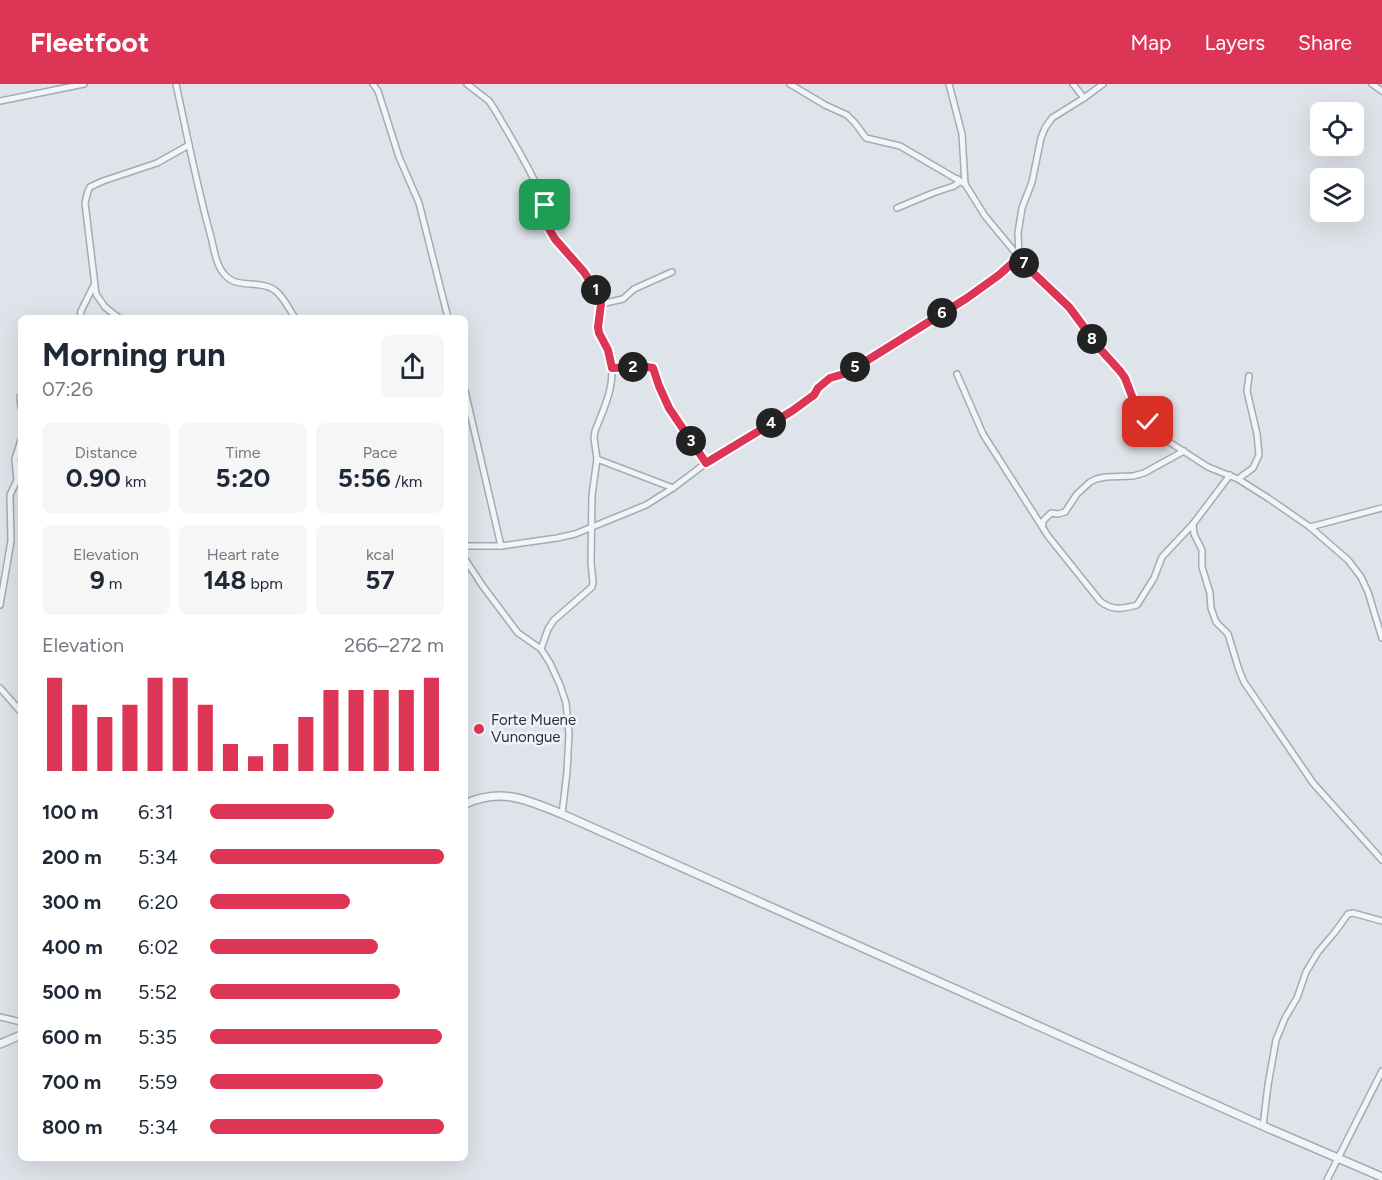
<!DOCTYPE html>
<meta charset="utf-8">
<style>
body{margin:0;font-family:Figtree,sans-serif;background:#f6f6f7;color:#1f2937;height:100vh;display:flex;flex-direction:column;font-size:22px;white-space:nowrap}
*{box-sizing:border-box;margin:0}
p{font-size:20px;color:#747a83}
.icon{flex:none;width:33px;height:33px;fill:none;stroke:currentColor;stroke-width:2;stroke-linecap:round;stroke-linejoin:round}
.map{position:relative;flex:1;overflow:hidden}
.sheet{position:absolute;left:18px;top:231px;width:450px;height:846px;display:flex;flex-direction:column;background:#fff;border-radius:9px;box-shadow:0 6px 24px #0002}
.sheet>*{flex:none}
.buttons{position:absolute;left:1310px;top:18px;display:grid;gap:12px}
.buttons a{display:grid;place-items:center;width:54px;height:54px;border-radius:9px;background:#fff;box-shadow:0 6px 24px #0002;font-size:30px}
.pin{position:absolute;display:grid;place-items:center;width:51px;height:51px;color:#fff;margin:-26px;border-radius:12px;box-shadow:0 3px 9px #0006}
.km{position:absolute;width:30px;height:30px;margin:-15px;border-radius:50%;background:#222;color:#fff;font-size:16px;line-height:30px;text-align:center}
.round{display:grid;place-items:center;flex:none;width:63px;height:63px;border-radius:9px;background:#f6f6f7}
.overview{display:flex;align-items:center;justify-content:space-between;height:102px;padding:0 24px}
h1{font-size:33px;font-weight:700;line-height:45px}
.figures{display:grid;grid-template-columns:repeat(3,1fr);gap:9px;height:102px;padding:6px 24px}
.figures div{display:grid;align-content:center;border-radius:9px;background:#f6f6f7;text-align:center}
.figures b{font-size:26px;font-weight:700}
.figures small{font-size:16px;font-weight:400}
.figures p{font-size:16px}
.chart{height:168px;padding:12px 24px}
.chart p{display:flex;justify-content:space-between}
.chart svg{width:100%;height:108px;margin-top:6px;stroke:#dd3556;stroke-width:6}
ul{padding:0 24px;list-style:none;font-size:20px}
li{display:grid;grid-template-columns:96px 72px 1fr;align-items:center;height:45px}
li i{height:15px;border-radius:8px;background:#dd3556}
header{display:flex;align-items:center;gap:36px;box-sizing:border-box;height:84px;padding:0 30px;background:#dd3556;color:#fff}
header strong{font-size:28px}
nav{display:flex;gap:33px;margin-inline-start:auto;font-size:21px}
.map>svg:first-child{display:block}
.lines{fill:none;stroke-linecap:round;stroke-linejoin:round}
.minor-casing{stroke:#a4abb5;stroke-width:8}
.tertiary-casing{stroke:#a4abb5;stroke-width:10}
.minor{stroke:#f2f4f8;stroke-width:5}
.tertiary{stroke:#f2f4f8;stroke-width:7}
.route-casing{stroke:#fff;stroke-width:12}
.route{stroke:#dd3556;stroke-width:8}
.poi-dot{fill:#dd3556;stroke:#eff3f7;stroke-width:2}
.labels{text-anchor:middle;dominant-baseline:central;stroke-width:5;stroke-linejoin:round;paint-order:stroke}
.poi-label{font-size:15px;fill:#263243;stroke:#eff3f7;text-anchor:start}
</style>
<header>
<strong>Fleetfoot</strong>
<nav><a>Map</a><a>Layers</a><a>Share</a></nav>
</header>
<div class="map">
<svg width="1382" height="1096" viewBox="0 0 1382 1096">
<rect width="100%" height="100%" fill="#dfe4ea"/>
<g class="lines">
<defs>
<g id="minor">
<path d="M176,0c11,51 21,103 35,153 3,12 5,29 14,38 12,14 33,5 48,14 9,5 16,20 22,29"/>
<path d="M373,0l5,7 21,66 20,46 29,115"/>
<path d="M467,0l22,17 6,9c16,28 34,56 46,85 3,6 5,11 5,17 1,7 0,12 3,18 12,22 35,38 48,62 8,14 -1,21 1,35 1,11 9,20 12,30 7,26 -6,51 -15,74l-1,7 3,21 -5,36 -1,68 2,19 -1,5 -38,33 -6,9 -7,20"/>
<path d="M949,0l13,50 3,50"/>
<path d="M1073,0l11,14"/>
<path d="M1103,0l-19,14 -32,20 -7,10 -4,10 -9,44 -10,26 -4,25 1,24 9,12 41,38 32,43 19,21 5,7 8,21 15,23 15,16 45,29 30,12 30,19 42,29 38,33 13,17 7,15 14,46"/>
<path d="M1372,0l10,7"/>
<path d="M0,17l84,-17"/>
<path d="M897,124l36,-15 21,-7 4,-3v-4"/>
<path d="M601,220l22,-5 11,-10 38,-17"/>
<path d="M80,234l1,-7 13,-26"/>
<path d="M119,234l-14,-11 -9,-13 -11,-91 3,-12 2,-4 13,-6 54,-18 32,-18"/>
<path d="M612,284l35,-1 6,1 6,18 10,22 37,55"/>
<path d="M957,290l26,60 65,102 52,65c12,10 22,8 37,4l17,-27 8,-21 31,-33 37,-49"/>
<path d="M465,307l36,155"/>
<path d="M20,313l1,10"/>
<path d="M597,375l76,29"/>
<path d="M1238,395l15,-11 6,-13 -2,-21 -10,-43 2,-15"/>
<path d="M1193,440l1,10 8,16v17l8,26 1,15 5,14 12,12 11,36 5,12 69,101 69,77"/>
<path d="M1043,441l-1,-3 9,-9 7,1 7,-2 12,-18 13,-12 6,-3 10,-2 27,-1 11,-3 40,-22"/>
<path d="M1310,443l72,-19"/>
<path d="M465,462h36l56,-8 18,-4 71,-29 27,-17 33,-25 86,-52 22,-16 4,-7 12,-10 17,-5 120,-75 32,-23 20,-18 -34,-41 -20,-32 -65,-38 -34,-8 -11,-15 -8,-8 -22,-10 -35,-21"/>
<path d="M465,475l17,26 36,48 23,16 9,14 10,22 6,18 3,31 -2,38 -5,42"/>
<path d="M0,521l11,-64 -1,-46 7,-15 -2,-21 6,-19"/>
<path d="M0,604l21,24"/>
<path d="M0,933l21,5"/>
<path d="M1263,1042l5,-41 8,-45 9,-22 12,-20 9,-26 12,-20 17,-20 13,-18 5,-1 29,8"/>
<path d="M1327,1096l55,-109"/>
</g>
<g id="tertiary">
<path d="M465,720c36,-17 63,-4 97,10l701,312 119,51"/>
<path d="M0,960l21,-9"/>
</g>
</defs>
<!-- minor casing -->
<use href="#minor" class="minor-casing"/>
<!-- tertiary casing -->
<use href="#tertiary" class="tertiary-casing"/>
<!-- minor -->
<use href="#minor" class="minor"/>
<!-- tertiary -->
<use href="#tertiary" class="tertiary"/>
</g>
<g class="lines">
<defs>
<path id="route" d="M545,121l3,22 7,12 29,33 16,25 1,7 -3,23 1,6 9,17 4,18 35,-1 6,1 6,18 10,22 37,55 86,-52 22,-16 4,-7 12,-10 17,-5 120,-75 32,-23 20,-18 9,11 41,39 32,43 19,21 5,7 8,21 15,23"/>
</defs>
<!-- route casing -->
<use href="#route" class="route-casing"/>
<!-- route -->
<use href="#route" class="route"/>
</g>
<!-- markers -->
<circle class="poi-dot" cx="479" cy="645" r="6"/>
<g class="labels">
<!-- poi labels -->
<g class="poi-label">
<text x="491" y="636">Forte Muene<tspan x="491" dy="17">Vunongue</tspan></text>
</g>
</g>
</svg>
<div class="buttons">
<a><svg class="icon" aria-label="locate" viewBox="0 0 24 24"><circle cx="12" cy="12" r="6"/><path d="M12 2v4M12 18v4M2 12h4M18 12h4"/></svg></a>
<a><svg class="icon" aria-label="layers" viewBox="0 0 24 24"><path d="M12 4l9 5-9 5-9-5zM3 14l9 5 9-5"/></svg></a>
</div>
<div class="pin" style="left:545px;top:121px;background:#1e9e55"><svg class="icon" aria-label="arrive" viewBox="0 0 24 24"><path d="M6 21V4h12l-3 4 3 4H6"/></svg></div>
<div class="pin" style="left:1148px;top:338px;background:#d93025"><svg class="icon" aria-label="check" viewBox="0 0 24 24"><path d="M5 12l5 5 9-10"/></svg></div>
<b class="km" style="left:596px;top:206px">1</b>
<b class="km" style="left:633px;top:283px">2</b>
<b class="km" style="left:691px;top:357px">3</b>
<b class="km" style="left:771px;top:339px">4</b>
<b class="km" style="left:855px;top:283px">5</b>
<b class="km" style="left:942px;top:229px">6</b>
<b class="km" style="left:1024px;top:179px">7</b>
<b class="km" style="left:1092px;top:255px">8</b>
<section class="sheet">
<div class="overview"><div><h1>Morning run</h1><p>07:26</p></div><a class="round"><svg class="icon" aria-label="share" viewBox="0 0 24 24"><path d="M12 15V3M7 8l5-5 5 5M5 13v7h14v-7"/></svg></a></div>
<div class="figures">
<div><p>Distance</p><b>0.90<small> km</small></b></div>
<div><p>Time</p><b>5:20</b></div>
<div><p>Pace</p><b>5:56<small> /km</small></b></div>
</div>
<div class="figures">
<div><p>Elevation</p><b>9<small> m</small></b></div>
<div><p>Heart rate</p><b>148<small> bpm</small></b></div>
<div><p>kcal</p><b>57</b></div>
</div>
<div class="chart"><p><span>Elevation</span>266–272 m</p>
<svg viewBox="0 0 160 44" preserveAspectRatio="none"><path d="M5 44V6M15 44V17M25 44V22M35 44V17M45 44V6M55 44V6M65 44V17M75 44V33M85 44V38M95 44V33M105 44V22M115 44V11M125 44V11M135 44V11M145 44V11M155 44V6"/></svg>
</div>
<ul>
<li><b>100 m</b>6:31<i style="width:53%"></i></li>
<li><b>200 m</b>5:34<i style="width:100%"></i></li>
<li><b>300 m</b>6:20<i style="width:60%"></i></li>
<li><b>400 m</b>6:02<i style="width:72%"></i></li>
<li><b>500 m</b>5:52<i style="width:81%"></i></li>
<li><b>600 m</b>5:35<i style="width:99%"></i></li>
<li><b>700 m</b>5:59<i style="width:74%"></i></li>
<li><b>800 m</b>5:34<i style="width:100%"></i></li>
</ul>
</section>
</div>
